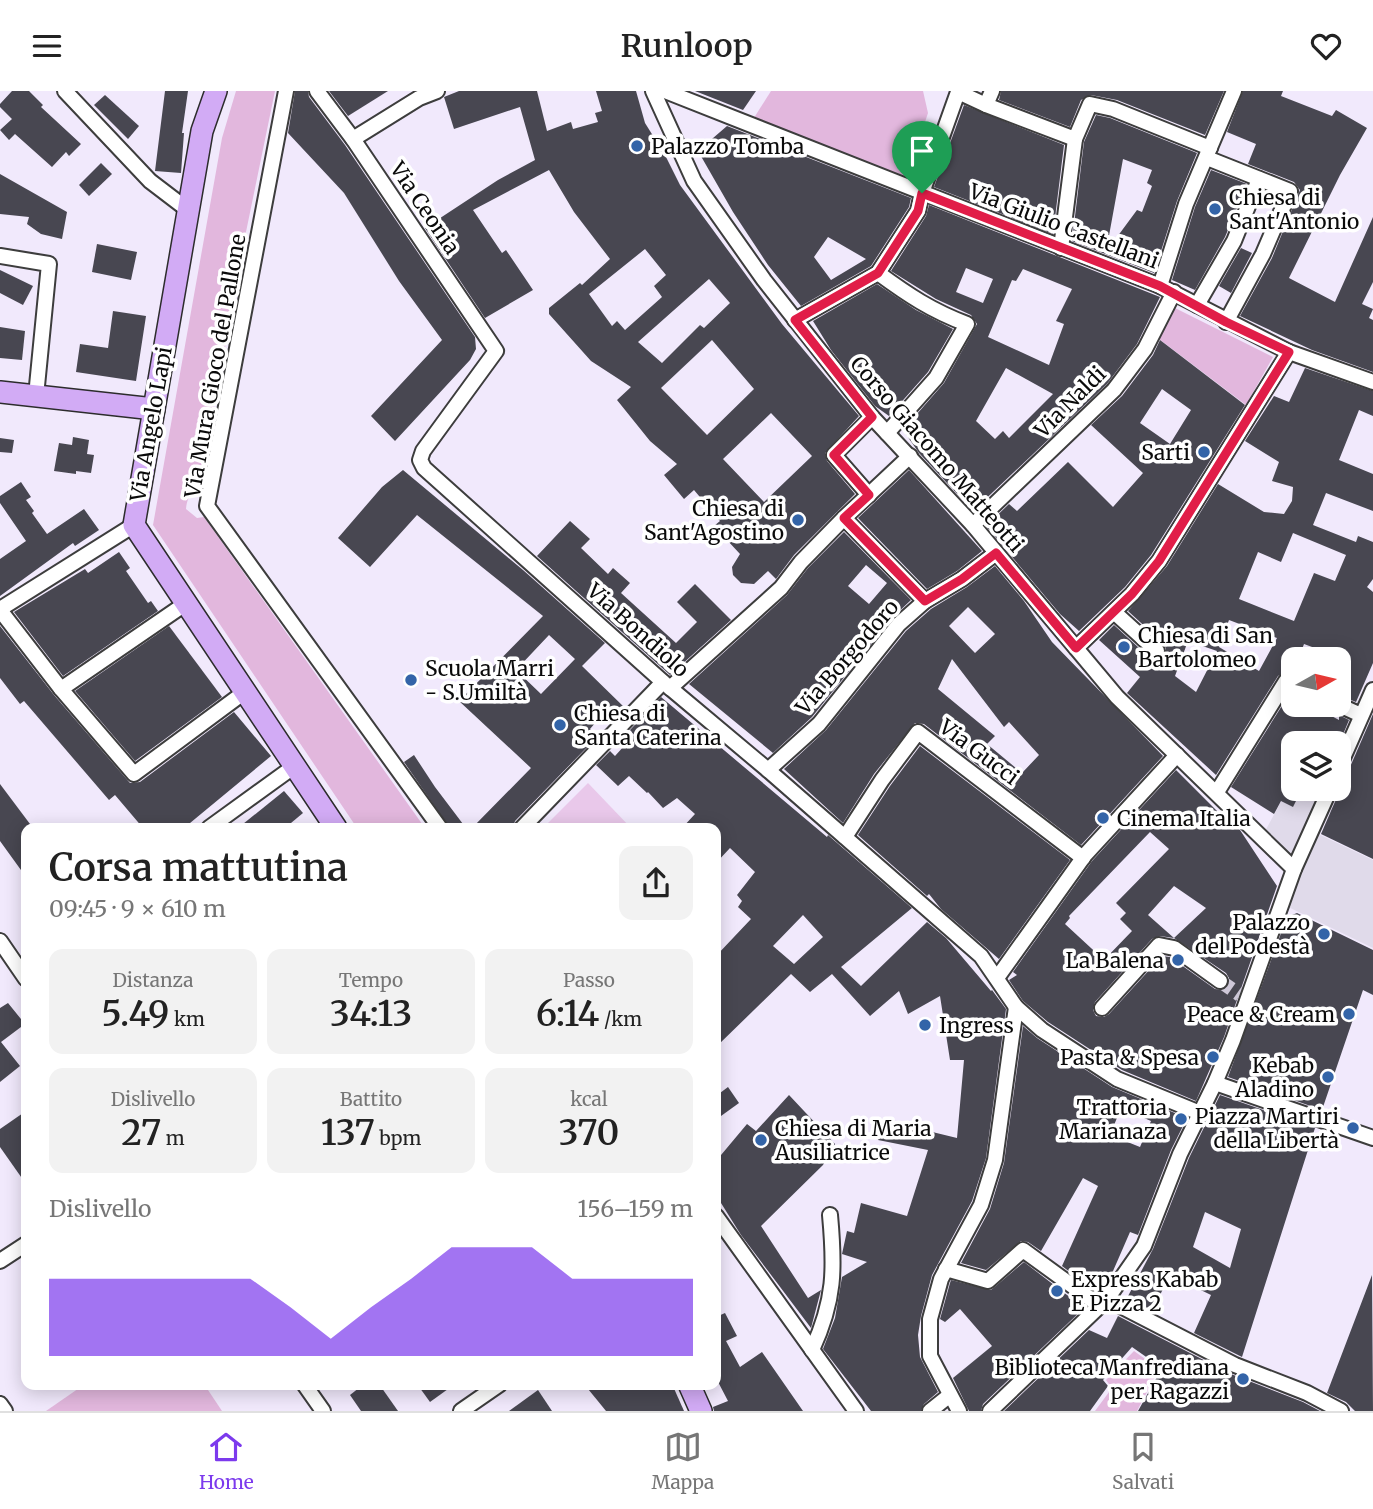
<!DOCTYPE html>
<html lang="it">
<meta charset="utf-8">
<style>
body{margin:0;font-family:Merriweather,serif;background:#f2f2f2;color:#222;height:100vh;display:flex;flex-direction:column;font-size:26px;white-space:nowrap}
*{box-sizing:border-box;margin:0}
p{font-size:23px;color:#767676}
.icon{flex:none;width:38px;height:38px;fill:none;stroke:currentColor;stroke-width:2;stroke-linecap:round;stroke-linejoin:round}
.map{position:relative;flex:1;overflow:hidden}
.panel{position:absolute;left:21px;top:732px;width:700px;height:567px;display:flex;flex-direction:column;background:#fff;border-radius:14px;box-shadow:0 4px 18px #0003}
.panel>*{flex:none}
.needle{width:46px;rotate:82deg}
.tools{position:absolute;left:1281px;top:556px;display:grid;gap:14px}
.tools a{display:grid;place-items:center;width:70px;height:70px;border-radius:14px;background:#fff;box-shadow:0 4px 18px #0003;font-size:35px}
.pin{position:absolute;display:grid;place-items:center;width:60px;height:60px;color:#fff;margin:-72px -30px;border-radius:50% 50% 50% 0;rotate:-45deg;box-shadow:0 0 7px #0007}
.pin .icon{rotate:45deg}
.round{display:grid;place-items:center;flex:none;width:74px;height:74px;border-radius:14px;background:#f2f2f2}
.summary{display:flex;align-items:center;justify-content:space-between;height:119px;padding:0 28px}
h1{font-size:38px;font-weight:600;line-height:52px}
.figures{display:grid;grid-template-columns:repeat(3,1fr);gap:10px;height:119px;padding:7px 28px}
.figures div{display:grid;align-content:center;border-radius:14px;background:#f2f2f2;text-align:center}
.figures b{font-size:35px;font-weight:600}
.figures small{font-size:19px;font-weight:400}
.figures p{font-size:19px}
.chart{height:196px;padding:14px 28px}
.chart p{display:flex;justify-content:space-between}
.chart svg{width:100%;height:126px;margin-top:7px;fill:#7c3aed;opacity:.7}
header{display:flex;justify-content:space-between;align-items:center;height:91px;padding:0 28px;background:#fff;font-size:32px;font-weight:600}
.menu{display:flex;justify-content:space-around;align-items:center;height:98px;border-top:2px solid #e0e0e0;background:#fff;font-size:19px;color:#767676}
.menu a{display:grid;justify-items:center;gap:4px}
.menu .selected{color:#7c3aed}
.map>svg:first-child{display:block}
.green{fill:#e2b7dd}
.pitch{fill:#e9c8ea}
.plaza{fill:#e0daea}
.building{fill:#484751;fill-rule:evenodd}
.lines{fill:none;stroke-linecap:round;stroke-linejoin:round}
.street-tunnel{stroke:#cec8d8;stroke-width:14;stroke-dasharray:14 7;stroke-linecap:butt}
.street-casing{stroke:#3d3d3d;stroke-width:18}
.secondary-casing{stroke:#2c2c2c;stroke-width:24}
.street{stroke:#fff;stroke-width:14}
.secondary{stroke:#d2abf5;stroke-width:21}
.route-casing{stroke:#fff;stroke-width:14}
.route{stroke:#e11d48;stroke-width:9}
.poi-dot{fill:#3364a8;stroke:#fff;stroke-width:2.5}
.labels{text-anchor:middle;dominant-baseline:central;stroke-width:7;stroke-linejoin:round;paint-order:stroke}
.poi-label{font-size:21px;fill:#0a0a0a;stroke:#fff;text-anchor:end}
.street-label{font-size:21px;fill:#0a0a0a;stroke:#fff}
</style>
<header><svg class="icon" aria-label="menu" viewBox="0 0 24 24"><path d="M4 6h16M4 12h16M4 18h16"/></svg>Runloop<svg class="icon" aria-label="heart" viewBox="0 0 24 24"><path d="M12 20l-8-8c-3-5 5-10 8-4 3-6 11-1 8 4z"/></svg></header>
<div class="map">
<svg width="1373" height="1320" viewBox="0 0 1373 1320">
<rect width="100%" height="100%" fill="#f1e9fc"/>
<!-- green -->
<g class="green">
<path d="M236,0h39l-36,175 -11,3 -4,9 2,9 9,6 -36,198c-10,3 -12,8 -13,18l11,9 7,-1 221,311h-68l-204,-303 69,-387z"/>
<path d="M771,0h152l5,22 -22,67 -154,-59z"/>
<path d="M1175,217l98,49 -27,48 -87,-66z"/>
<path d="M1134,1260l25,18 -22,42h-42l17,-23 -6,-8z"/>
<path d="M85,1293h119l18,27h-176z"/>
</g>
<!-- pitch -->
<path class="pitch" d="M588,692l43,45h-88z"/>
<!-- plaza -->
<path class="plaza" d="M1288,687l5,3v8h17l16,9 -14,33 61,29v88l-91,-44 12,-35 -32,-32 22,-41z"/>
<!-- building -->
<g class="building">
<path d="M12,0h17l14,14 -2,2 40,37 -12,12 -3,-4 -14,15 -37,-33 -6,6 -9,-10 12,-11 -12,-12v-3z"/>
<path d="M165,0h23l-6,42h2l-3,40 -26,-2z"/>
<path d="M295,0h13l1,6 36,48 130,192 1,12 -6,11 -75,81 -24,-25 71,-76 -43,-59 -55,-88 -56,-60z"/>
<path d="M329,0h59l-40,25z"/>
<path d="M459,0h78l10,40 24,-9 2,7 25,-7 -3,-9 7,-2 -6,-20h40l9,32 20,32 15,30 102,139 77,92 -34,37 2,8 28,33 -61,61 -18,24 -8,-8 -14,13 -13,-1 -8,-8 -1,-8 8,-13 -26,-28 6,-5 -26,-31 -10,9 -20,-24 13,-11 -27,-23 -33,-41 14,-13 -40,-26 -42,-47v-6l31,-25 2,2 28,-26 -36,-47 -25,-42 -76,40 29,43 4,-3 27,40 -48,28 -60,-90 73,-48 37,-20 -15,-53 -66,22 -10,-32zM645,158l21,26 -12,11 8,11 -37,33 -8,-9 -5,5 -23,-32zM709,188l21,24 -26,25 -4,-3 -38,38 -24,-21zM712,249l42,49 -47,46 -46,-47zM771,322l41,43 -48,46 -41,-43z"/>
<path d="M695,0h61l-13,19z"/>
<path d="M1001,0h223l-19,44 -88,-35 -26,-5 -10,5 -11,27 -71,-27z"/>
<path d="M1243,0h40l-2,5 51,20 4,-6 31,18 -27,47 -51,103 46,24 38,-85v65l-11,22 11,5 -4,9 4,2v52l-61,-22 -72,-34 32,-58 28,-68 -6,-8 -46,-18 8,-20 -29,-12z"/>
<path d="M105,4l34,31 -11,13 -34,-34z"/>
<path d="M964,14l100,40 -11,89 -119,-47z"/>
<path d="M1096,24l14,3 87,35 -20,48 -23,72 -82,-32 12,-99zM1123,68l29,11 -5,13 5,3 -10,26 -5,-2 -31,42z"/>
<path d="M727,35l184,72 -2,9 -38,59 -70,40 -33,-41 -35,-53 -35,-61zM828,146l38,22 -35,21 -17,-23z"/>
<path d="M101,72l11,11 -23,22 -10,-11z"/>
<path d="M1211,79l36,14 -22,53 -30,53 -23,-10 23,-73z"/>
<path d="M0,83l67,38 -5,27 -21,-5 -14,-10 2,-7 -29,-3z"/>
<path d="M929,114l231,92 -23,47 -30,40 -134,127 -54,-58 -16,-23 41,-47 33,-59 -6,-9 -35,-16 -45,-28 35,-55zM966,177l27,11 -10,24 -27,-11zM1023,178l49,20 -16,32 8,3 -15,41 -61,-28 24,-57 4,1zM1006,277l47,26 -44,44 -6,-7 -8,8 -19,-18z"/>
<path d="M97,153l40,8 -6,28 -39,-8z"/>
<path d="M1241,157l11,5 -21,40 -12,-7z"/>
<path d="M0,179l33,16 -10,19 -23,-12z"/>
<path d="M877,193l39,26 37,19 -25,43 -39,44 -14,-10 -44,-56 -18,-29z"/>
<path d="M113,220l33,5 -10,65 -60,-9 4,-28 28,4z"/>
<path d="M0,236l25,4 -3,29 -22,-2z"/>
<path d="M1160,249l85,65 -94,150 -26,32 -46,44 -19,-17 -74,-88 23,-22 8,7 51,-49 45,45 30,-34 -52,-48 31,-29 31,-41zM1162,298l29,21 -21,34 -30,-21z"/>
<path d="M1305,277l68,23v25l-14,-6 -20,50 34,14v37l-47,-18 -13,32 43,17 2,-6 15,6v37l-6,8 6,5v71l-17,39 -17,-7v-38l-35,-13 -6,16h-5v14l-8,-2 -7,4 -62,99 -89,-82 13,-16 -41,-37 15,-15 37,34 8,1 6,-3 1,-8 -2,-5 -36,-33 39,-45 51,-82 46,28 20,2 8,-13 1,-14 -21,-6 7,-19 -34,-21 29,-45 15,6zM1293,442l53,22 -11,26 -21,-8 -20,48 -55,-22 19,-47 23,10zM1229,529l48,18 -18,33 -40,-24zM1188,550l29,10 -21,41 -21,-16z"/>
<path d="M73,346l16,3 -2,14 7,1 -3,18 -15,-2v3l-22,-3 5,-28 13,2z"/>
<path d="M0,347l14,2 -2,13 -12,-1z"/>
<path d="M403,379l120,100 82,73 -23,23 43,42 -9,9 -8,-9 -18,21 7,8 -82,84 -2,7h-41l59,-60 -72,-67 84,-85 -126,-101 -47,52 -32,-29 44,-51zM549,544l26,24 -34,35 -25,-24z"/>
<path d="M909,379l73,81 -25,20 -30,18 -69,-71z"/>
<path d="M21,391l10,15 -5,3 8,11 -2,2 15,21 37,-25 15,21 -24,16 -2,-3 -73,53v-37l26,-18 -26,-38v-7z"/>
<path d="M570,430l20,18 -9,9 27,26 5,-6 17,15 -9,10 55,50 21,-21 -20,-20 18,-18 36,36 -61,55 -133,-119z"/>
<path d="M844,441l67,68 -19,18 -80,99 -39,36 -84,-69 98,-89 21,-27zM866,474l21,18 -18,21 -21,-18z"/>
<path d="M119,461l11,16 -4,3 22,32 3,-2 7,10 -95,65 -49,-64 71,-43 3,4z"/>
<path d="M995,475l29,35 28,41 111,114 -82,89 -157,-121 -9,-1 -41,51 -31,49 -59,-54 42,-39 80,-99 25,-22 36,-22zM968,516l27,27 -20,19 -26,-27zM952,568l52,68 5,-5 30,33 -17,18 -35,-29 8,-8 -57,-47z"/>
<path d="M0,535l54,69 76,88 10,-1 94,-70 37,44 -87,72h-41l-28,-33 -6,5 -85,-99 -4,3 -20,-26z"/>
<path d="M169,535l53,71 -87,64 -60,-70z"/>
<path d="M1290,602l3,1v11h18l28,15v-5l10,5 -10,24h-46v45h9l-9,18 -12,-6 -7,13 -43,-27z"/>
<path d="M661,606l166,140 1,-2 84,73 -71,59 20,19 66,-64 19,16 45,53 1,-1 14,19 -20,149 -14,43 -40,74 -11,41 -3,19 2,22 18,35 -14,12 -3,7h-50l-48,-62 12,-31 7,-41 25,-15 -25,-8 5,-23 7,2 7,-30 46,13 21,-66 -50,-10 -4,-19 9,-1 74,18 7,-78h-14l-10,-64 -32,18 -9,-23 -29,25 -38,-42 -22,18 -19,-18 -75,73v-91l35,-37 -13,-12 4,-6 -5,-6 18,-23 -25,-24 -14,15v-35h-34l13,-14 -18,-16 -14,10 -15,-16 -1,1 -18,-17 -11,10 -22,-21 14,-14 5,5 19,-21 -4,-5zM803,824l20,22 -29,27 -21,-18z"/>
<path d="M1373,623v145l-52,-25z"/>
<path d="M920,655l150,114 -71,99 -58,-50 -12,-15 -2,2 -69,-61 32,-49z"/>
<path d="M414,664l21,32 31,41 -17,-1 -45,-65z"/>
<path d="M1176,679l48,48 2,-1 14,13 37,56 -53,151 -28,64 -74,-31 -74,-48 -25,-21 -14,-21 8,-5 -4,-3 79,-111zM1150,741l19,17 -53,54 10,10 -6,6 12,12 -28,29 -39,-36 5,-6 -1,-2zM1174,795l32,22 -32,30 52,35 3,5 -1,8 -5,4 -8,-1 -45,-32 -8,-1 -53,58 -5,3 -8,-1 -3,-6 2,-8 57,-63 8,-3 14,2 -26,-23z"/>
<path d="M0,693l33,44h-7v49l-26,-36z"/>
<path d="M284,700l19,22 -18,15h-47z"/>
<path d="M1297,822l76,37v45l-10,-5 -41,120 -94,-33 59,-160z"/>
<path d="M8,912l17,21 -24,18 19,24 -20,16v-74z"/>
<path d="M1023,935l14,12 75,49 75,31 -16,32 -33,85 -8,-3 -20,46 -9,12 -14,-5 -25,-19 36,-80 -15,-8 -42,73 -13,-9 -7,-1 -35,29 -25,-7 29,-54 14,-46zM1121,1017l30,13 -11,26 -30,-12z"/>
<path d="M728,996l11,16 -18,13 -5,-7v-13z"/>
<path d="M789,1004l46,49 -12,21 -62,61 47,72 13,-8 -10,38 -70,-93 -25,-40v-34l31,-37 9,7z"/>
<path d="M1220,1004l95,33 -73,229 -48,-24 17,-38 -41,-20 -18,36 -25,-13 26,-49 36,-91zM1205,1121l36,17 -11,39 -37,-21z"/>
<path d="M26,1020v73l-26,-37v-18z"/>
<path d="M1024,1171l60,46 -101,96 -2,7h-12l-16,-33 39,-32 -32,-37 -15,13 -5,-3 10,-36 1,-3 40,10z"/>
<path d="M1372,1184l1,136h-18l-9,-9 -19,-9z"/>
<path d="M725,1222l12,23 -11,5 14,26 22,-15 41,59h-89l-1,-4 15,-6 -12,-23v-61z"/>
<path d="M1118,1225l113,58 72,28 17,9h-182l24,-43 -30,-21 -29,33 5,6 -18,25h-86l85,-81 18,8z"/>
<path d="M364,1293h15l19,27h-37l-11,-16z"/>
<path d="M417,1293h38l-25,18z"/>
<path d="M584,1293h88l12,27h-78z"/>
<path d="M538,1299l14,21h-43z"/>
</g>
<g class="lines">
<!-- street-tunnel -->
<path class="street-tunnel" d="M1220,890l20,14"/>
<defs>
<g id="street">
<path d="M65,0l85,90 38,29"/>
<path d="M286,0l-79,415 233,322"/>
<path d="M317,0l36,48 143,212 -73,100 -3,9 4,8 239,214 105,88 213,186 35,51 26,23 75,49 83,34"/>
<path d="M653,0l41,90 70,99 108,137 101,108 144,172 177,172"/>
<path d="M665,0l495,195 129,66 84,30"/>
<path d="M986,14l89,34 15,-35 23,5 97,39"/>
<path d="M353,48l66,-41 18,-7"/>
<path d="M1207,67l83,33 -27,63 -37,68"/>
<path d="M1061,157l14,-109"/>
<path d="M0,165l49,8 -13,132"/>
<path d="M878,182c30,22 54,38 89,51l-31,54 -49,55"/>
<path d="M1160,195l26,-82 48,-113"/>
<path d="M1197,214l37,-64 25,-62"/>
<path d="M795,229l83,-47 40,-62 4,-18 36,-101 28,13 6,-14"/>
<path d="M869,404l-35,-40 38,-38"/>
<path d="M844,427l81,83"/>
<path d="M973,434l141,-135 31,-41 29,-57"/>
<path d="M185,513l-124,85 73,85 112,-83"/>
<path d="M0,518l134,-84"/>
<path d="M0,519l61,79"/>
<path d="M1114,521l43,39"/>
<path d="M1076,557l56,-54 27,-33 130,-209"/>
<path d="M670,597l111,-100 20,-26 43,-44 66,-62"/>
<path d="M1339,614l22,10"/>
<path d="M1339,676l34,-77"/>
<path d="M768,679l51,-46 80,-100 26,-23 37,-22 34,-26"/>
<path d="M1217,701l69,-111 7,3"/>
<path d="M209,737l87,-63"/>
<path d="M522,737l141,-146"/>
<path d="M845,746l37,-57 36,-48 165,126"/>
<path d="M0,850l26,38"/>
<path d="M997,887l88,-123 92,-100"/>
<path d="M1102,917l57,-63 15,3 46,33"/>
<path d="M1215,992l158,55"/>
<path d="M716,1125l140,195"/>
<path d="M0,1170l26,-17"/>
<path d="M946,1178l42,12 35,-31 77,56"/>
<path d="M1107,1208l128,66 72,28 34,18"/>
<path d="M812,1259c23,-50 23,-81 18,-135"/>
<path d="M304,1293l19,27"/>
<path d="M0,1313l5,7"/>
<path d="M461,1320l39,-27"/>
<path d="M930,1320l20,-16"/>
<path d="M959,1320l-29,-55v-37l11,-40 40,-74 14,-45 21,-153"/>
<path d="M990,1320l117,-112 37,-53 36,-92 35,-71 18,-43 61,-171 36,-80"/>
</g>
<g id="secondary">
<path d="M216,0l-14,40 -68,394 202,303"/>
<path d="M0,301l154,17"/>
<path d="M689,1293l12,27"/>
</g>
</defs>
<!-- street casing -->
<use href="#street" class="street-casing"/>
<!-- secondary casing -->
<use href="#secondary" class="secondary-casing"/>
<!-- street -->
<use href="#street" class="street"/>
<!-- secondary -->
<use href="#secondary" class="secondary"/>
</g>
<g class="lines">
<defs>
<path id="route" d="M922,102l238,93 66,36 63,30 -130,209 -27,33 -56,54 -80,-95 -34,26 -37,22 -81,-83 25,-23 -35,-40 38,-38 -77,-97 83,-47 40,-62z"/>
</defs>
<!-- route casing -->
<use href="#route" class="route-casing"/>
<!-- route -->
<use href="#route" class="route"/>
</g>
<!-- markers -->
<g class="poi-dot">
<circle cx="637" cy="55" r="7"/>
<circle cx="1215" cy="118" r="7"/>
<circle cx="1204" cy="361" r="7"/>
<circle cx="798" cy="429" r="7"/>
<circle cx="1124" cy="556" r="7"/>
<circle cx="411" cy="589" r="7"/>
<circle cx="560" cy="634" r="7"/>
<circle cx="1103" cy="727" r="7"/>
<circle cx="1324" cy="843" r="7"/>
<circle cx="1178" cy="869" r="7"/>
<circle cx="1349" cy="923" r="7"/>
<circle cx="925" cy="934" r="7"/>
<circle cx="1213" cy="966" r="7"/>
<circle cx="1328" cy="986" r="7"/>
<circle cx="1181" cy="1028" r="7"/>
<circle cx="1353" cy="1037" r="7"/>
<circle cx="761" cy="1049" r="7"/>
<circle cx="1057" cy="1200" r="7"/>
<circle cx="1243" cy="1288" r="7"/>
</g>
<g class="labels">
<!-- poi labels -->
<g class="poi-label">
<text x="651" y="55" text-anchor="start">Palazzo Tomba</text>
<text x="1229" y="106" text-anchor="start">Chiesa di<tspan x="1229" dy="24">Sant'Antonio</tspan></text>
<text x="1190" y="361">Sarti</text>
<text x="784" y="417">Chiesa di<tspan x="784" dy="24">Sant'Agostino</tspan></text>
<text x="1138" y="544" text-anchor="start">Chiesa di San<tspan x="1138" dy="24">Bartolomeo</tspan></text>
<text x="425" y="577" text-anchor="start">Scuola Marri<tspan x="425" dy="24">- S.Umiltà</tspan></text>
<text x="574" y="622" text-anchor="start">Chiesa di<tspan x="574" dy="24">Santa Caterina</tspan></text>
<text x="1117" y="727" text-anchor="start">Cinema Italia</text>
<text x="1310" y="831">Palazzo<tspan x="1310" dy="24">del Podestà</tspan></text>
<text x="1164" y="869">La Balena</text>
<text x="1335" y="923">Peace &amp; Cream</text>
<text x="939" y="934" text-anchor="start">Ingress</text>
<text x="1199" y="966">Pasta &amp; Spesa</text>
<text x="1314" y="974">Kebab<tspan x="1314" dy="24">Aladino</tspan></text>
<text x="1167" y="1016">Trattoria<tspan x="1167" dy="24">Marianaza</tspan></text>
<text x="1339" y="1025">Piazza Martiri<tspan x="1339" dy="24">della Libertà</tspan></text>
<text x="775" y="1037" text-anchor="start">Chiesa di Maria<tspan x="775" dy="24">Ausiliatrice</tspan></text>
<text x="1071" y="1188" text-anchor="start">Express Kabab<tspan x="1071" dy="24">E Pizza 2</tspan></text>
<text x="1229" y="1276">Biblioteca Manfrediana<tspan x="1229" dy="24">per Ragazzi</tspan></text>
</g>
<!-- street labels -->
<g class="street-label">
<text transform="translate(425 117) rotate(56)">Via Ceonia</text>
<text transform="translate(1064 135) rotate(21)">Via Giulio Castellani</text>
<text transform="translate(215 275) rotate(-80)">Via Mura Gioco del Pallone</text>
<text transform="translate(1070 311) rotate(-45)">Via Naldi</text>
<text transform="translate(151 333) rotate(-80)">Via Angelo Lapi</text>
<text transform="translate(937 363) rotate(49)">Corso Giacomo Matteotti</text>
<text transform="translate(638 539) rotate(42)">Via Bondiolo</text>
<text transform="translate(847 566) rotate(-49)">Via Borgodoro</text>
<text transform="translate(979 661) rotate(37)">Via Gucci</text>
</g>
</g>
</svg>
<div class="tools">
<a><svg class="needle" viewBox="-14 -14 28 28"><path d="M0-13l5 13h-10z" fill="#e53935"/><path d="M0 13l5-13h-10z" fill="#767676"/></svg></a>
<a><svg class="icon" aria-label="layers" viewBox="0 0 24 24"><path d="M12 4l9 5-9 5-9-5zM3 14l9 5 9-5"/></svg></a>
</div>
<div class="pin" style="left:922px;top:102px;background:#1e9e55"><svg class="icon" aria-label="arrive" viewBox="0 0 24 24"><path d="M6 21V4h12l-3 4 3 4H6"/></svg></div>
<section class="panel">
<div class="summary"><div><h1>Corsa mattutina</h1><p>09:45 · 9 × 610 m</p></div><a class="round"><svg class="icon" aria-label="share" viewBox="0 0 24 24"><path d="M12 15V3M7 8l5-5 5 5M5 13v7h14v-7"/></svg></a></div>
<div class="figures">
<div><p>Distanza</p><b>5.49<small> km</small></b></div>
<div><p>Tempo</p><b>34:13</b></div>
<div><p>Passo</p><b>6:14<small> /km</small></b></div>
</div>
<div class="figures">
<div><p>Dislivello</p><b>27<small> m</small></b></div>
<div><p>Battito</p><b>137<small> bpm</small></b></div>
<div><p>kcal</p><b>370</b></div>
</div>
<div class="chart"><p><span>Dislivello</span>156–159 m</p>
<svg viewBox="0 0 160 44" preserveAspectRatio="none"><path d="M0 44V17L10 17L20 17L30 17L40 17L50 17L60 27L70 38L80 27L90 17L100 6L110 6L120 6L130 17L140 17L150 17L160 17V44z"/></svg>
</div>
</section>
</div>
<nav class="menu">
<a class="selected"><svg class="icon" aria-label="home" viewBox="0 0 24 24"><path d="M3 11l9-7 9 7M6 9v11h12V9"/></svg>Home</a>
<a><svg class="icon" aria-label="map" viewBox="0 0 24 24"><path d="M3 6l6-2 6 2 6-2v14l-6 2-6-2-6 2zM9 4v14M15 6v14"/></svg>Mappa</a>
<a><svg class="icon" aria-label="saved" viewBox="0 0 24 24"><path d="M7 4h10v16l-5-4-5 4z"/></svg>Salvati</a>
</nav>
